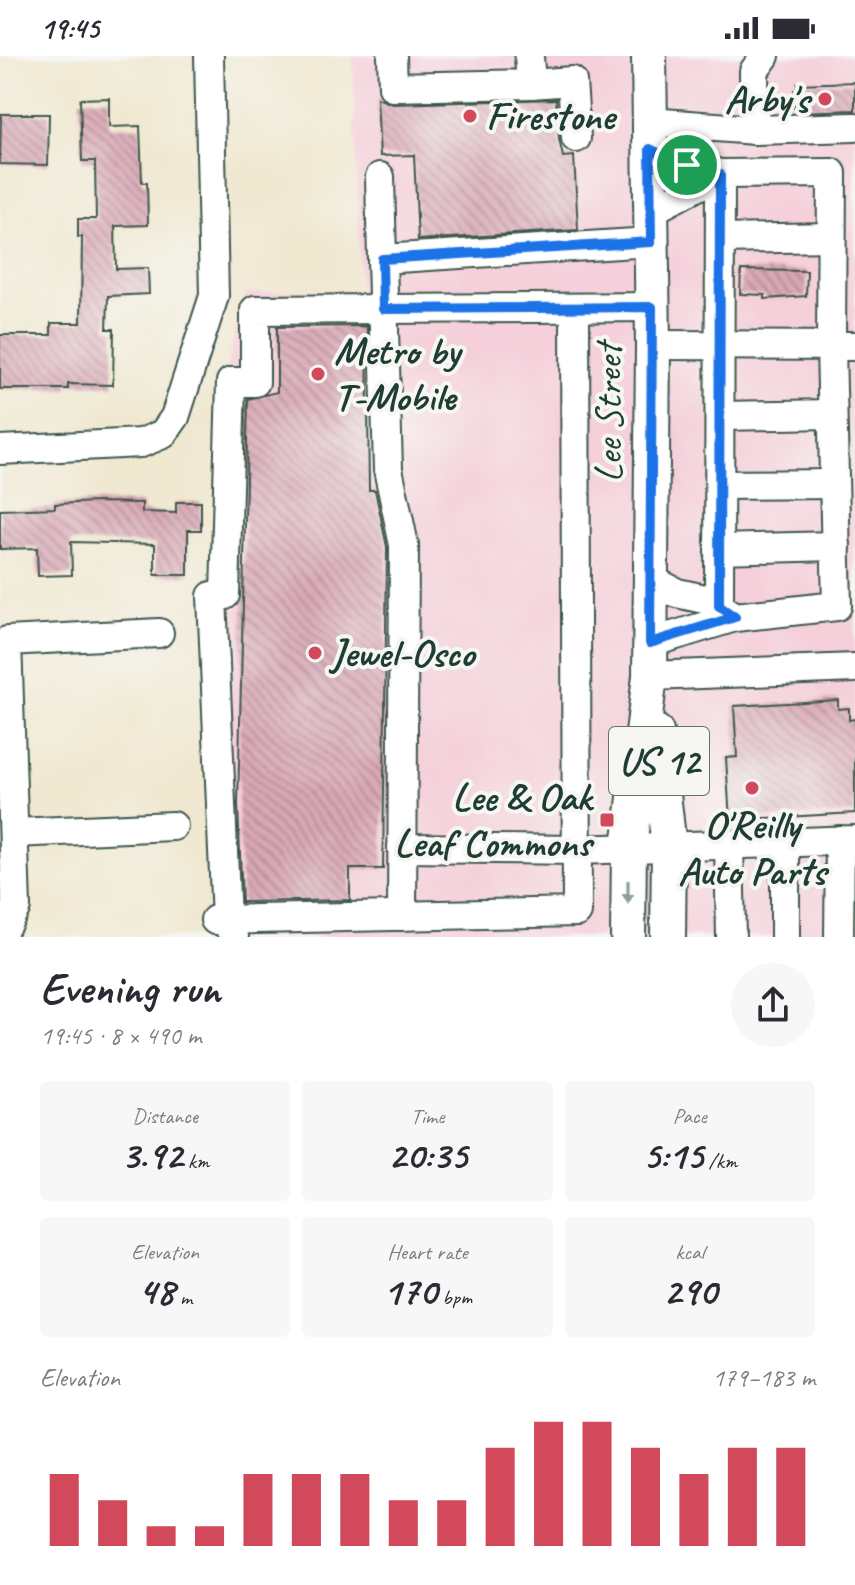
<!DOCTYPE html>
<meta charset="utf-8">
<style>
body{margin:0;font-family:Caveat,sans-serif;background:#f7f7f7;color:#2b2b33;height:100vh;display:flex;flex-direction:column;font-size:30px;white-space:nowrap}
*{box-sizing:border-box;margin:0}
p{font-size:26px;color:#7c7c81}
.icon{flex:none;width:44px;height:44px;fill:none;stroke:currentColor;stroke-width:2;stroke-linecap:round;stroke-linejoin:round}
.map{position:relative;height:881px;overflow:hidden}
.drawer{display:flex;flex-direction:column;background:#fff;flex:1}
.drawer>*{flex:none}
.pin{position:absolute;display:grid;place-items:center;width:68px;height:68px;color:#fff;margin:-34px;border:4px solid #fff;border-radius:50%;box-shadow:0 2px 8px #0007}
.round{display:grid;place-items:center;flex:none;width:84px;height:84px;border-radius:42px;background:#f7f7f7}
.head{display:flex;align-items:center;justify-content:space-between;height:136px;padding:0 40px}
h1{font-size:44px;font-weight:600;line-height:60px}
.metrics{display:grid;grid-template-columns:repeat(3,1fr);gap:12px;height:136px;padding:8px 40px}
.metrics div{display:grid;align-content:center;border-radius:8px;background:#f7f7f7;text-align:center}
.metrics b{font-size:40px;font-weight:600}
.metrics small{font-size:22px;font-weight:400}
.metrics p{font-size:22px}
.chart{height:224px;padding:16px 40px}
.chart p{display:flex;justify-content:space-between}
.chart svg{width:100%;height:144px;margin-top:8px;stroke:#d1495b;stroke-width:6}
.status{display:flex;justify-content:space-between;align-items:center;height:56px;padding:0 40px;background:#fff;direction:ltr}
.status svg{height:22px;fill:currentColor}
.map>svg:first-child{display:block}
.built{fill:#f5cfda}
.building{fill:url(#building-back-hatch)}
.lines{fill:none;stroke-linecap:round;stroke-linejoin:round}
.minor-casing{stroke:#3e574c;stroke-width:32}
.major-casing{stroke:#3e574c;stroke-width:38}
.minor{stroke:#fff;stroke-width:28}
.major{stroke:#fff;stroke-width:34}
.oneway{fill:#8f9e9a}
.route-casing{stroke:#fff;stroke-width:16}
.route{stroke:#1a73e8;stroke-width:10}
.poi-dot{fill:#d1495b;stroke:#f6f6f2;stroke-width:3}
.labels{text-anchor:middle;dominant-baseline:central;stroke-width:8;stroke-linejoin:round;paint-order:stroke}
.shield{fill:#f6f6f2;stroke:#60746d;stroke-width:2}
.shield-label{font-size:38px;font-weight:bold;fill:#1f3d34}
.poi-label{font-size:40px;font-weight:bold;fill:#1f3d34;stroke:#f6f6f2;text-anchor:start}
.street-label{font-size:40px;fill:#1f3d34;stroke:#f6f6f2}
</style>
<div class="status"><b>19:45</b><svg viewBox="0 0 49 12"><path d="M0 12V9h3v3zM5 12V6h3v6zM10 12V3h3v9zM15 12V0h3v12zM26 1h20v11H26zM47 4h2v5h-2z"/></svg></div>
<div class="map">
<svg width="855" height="881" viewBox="0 0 855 881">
<defs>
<pattern id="building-back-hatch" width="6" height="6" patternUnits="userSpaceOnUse" patternTransform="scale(2)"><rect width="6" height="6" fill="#d9a7b5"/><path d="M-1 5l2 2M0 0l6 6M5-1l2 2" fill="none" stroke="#af8994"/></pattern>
</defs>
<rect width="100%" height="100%" fill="#f6f6f2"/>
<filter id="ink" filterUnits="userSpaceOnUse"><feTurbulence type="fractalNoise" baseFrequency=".0125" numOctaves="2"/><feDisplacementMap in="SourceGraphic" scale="16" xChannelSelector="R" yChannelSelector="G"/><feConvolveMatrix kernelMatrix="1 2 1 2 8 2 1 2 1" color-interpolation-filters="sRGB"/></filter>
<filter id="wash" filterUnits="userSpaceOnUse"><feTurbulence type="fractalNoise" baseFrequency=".006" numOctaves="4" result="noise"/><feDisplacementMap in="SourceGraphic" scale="32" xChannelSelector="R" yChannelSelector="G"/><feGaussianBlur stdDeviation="1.8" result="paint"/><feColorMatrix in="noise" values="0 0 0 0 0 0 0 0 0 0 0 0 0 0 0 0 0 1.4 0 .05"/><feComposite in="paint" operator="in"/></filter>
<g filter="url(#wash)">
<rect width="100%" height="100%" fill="#f0e8d1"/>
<!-- built -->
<path class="built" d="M353,0h502v881h-626v-326l-7,-230 25,-88 113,-3z"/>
<g id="blocks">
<!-- building -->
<g class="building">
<path d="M855,26v28l-56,2 -1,-4h-4v-18l3,-1v-5z"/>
<path d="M109,42v29l31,-1 2,57h5l1,42 -33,1 1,43 32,-1 1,26 -41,2 -1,33h7l-1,56 -45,-1v5h-68v-54h51v-12h30l1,-86h-4v-18h18l-1,-58h-13l-2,-62z"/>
<path d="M377,42l16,6 163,-5 3,40 4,18 11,-1 4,74 -160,10 -4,-85 -34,1z"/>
<path d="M1,58h48l-1,51 -48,-1z"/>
<path d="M741,214l66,1 -1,25 -41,3v-4l-25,-1z"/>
<path d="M367,270l2,164h6l12,57 -4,322h-33v31l-108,2 -4,-97 10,-406 29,-7v-65z"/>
<path d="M97,446l45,1v9l34,1v-11h25v28h-13v45h-33v-31l-84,-2 1,33 -34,1 -1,-28 -37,1v-39l55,-2v-4z"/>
<path d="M838,644v9l11,-1v12l6,-1v94l-125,7 -4,-62 11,-1 -3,-51z"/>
</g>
</g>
</g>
<g filter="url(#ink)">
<use href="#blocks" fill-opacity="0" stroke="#3e574c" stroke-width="2"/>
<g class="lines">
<defs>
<g id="minor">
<path d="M392,0l1,31 138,-3 -2,-28"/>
<path d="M531,28l41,-3 4,57"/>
<path d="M650,66l105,8 100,-3"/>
<path d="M755,74l-1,-59 11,-15"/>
<path d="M650,93l24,12 46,13 -69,37"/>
<path d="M380,121l2,82"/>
<path d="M720,183l111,-2"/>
<path d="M653,289l202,1"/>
<path d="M720,360l112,-2"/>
<path d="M0,394l141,-7 22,-9 12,-17 39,-121 -5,-240"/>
<path d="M720,429l114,-1"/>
<path d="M719,493l117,-3"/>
<path d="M650,523l27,14 32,7 22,14"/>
<path d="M650,587l85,-26 102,-11 -6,-260 1,-173 -112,1 -1,432"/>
<path d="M650,620l205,-8"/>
<path d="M14,777l159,-7"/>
<path d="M785,786v95"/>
<path d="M729,788l2,93"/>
<path d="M402,792l175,2 278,-10"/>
<path d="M402,860l2,-371 -16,-76 -6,-210 269,-17"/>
<path d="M215,864l362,-8 -2,-603"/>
<path d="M0,874l4,-1 12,-22 -9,-266 152,-8"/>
<path d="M234,881l-8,-17 -14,-324 13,-1 6,-213h24v-72l397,-3"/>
<path d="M839,881l1,-97"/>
</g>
<g id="major">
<path d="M656,676l13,115 -1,90"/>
<path d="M628,881l1,-90 21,-171 3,-331 -4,-289"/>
</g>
</defs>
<!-- minor casing -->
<use href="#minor" class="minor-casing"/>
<!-- major casing -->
<use href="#major" class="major-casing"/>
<!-- minor -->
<use href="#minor" class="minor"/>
<!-- major -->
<use href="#major" class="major"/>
</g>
<!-- one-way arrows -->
<defs><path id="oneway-solid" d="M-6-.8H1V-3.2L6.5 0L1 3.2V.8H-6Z" transform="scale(2)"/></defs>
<use class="oneway" href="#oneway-solid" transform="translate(628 836) rotate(90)"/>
</g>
<g class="lines" filter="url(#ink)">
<defs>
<path id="route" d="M650,93l24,12 46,13 -1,432 16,11 -85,26 2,-336 -269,2 -1,-50 269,-17z"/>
</defs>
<!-- route casing -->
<use href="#route" class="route-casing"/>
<!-- route -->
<use href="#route" class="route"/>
</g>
<!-- markers -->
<g class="poi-dot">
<circle cx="825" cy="43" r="8"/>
<circle cx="470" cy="60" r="8"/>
<circle cx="318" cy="318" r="8"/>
<circle cx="315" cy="597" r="8"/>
<circle cx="752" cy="732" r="8"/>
<rect x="599" y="756" width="16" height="16" rx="4"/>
</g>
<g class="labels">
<!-- shield labels -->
<rect class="shield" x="609" y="671" width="100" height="68" rx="6"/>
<g class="shield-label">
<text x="659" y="705">US 12</text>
</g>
<!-- poi labels -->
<g class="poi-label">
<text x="809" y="43" text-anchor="end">Arby's</text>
<text x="486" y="60">Firestone</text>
<text x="334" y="295">Metro by<tspan x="334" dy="46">T-Mobile</tspan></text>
<text x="331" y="597">Jewel-Osco</text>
<text x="591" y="741" text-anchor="end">Lee &amp; Oak<tspan x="591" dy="46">Leaf Commons</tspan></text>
<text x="752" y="769" text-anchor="middle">O'Reilly<tspan x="752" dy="46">Auto Parts</tspan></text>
</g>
<!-- street labels -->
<g class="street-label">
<text transform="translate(608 357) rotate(-90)">Lee Street</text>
</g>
</g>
</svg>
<div class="pin" style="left:687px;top:109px;background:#1e9e55"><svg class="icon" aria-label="arrive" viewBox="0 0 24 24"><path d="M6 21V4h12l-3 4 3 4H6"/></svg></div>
</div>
<section class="drawer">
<div class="head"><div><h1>Evening run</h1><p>19:45 · 8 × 490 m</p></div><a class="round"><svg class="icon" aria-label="share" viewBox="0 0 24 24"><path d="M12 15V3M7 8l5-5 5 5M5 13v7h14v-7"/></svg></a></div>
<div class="metrics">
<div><p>Distance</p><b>3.92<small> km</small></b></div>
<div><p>Time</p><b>20:35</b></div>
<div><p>Pace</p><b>5:15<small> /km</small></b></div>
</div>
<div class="metrics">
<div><p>Elevation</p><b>48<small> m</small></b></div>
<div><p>Heart rate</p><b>170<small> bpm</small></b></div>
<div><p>kcal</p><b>290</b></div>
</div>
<div class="chart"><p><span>Elevation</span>179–183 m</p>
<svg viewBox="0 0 160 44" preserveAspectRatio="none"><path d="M5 44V22M15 44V30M25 44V38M35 44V38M45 44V22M55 44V22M65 44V22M75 44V30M85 44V30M95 44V14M105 44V6M115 44V6M125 44V14M135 44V22M145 44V14M155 44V14"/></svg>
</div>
</section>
